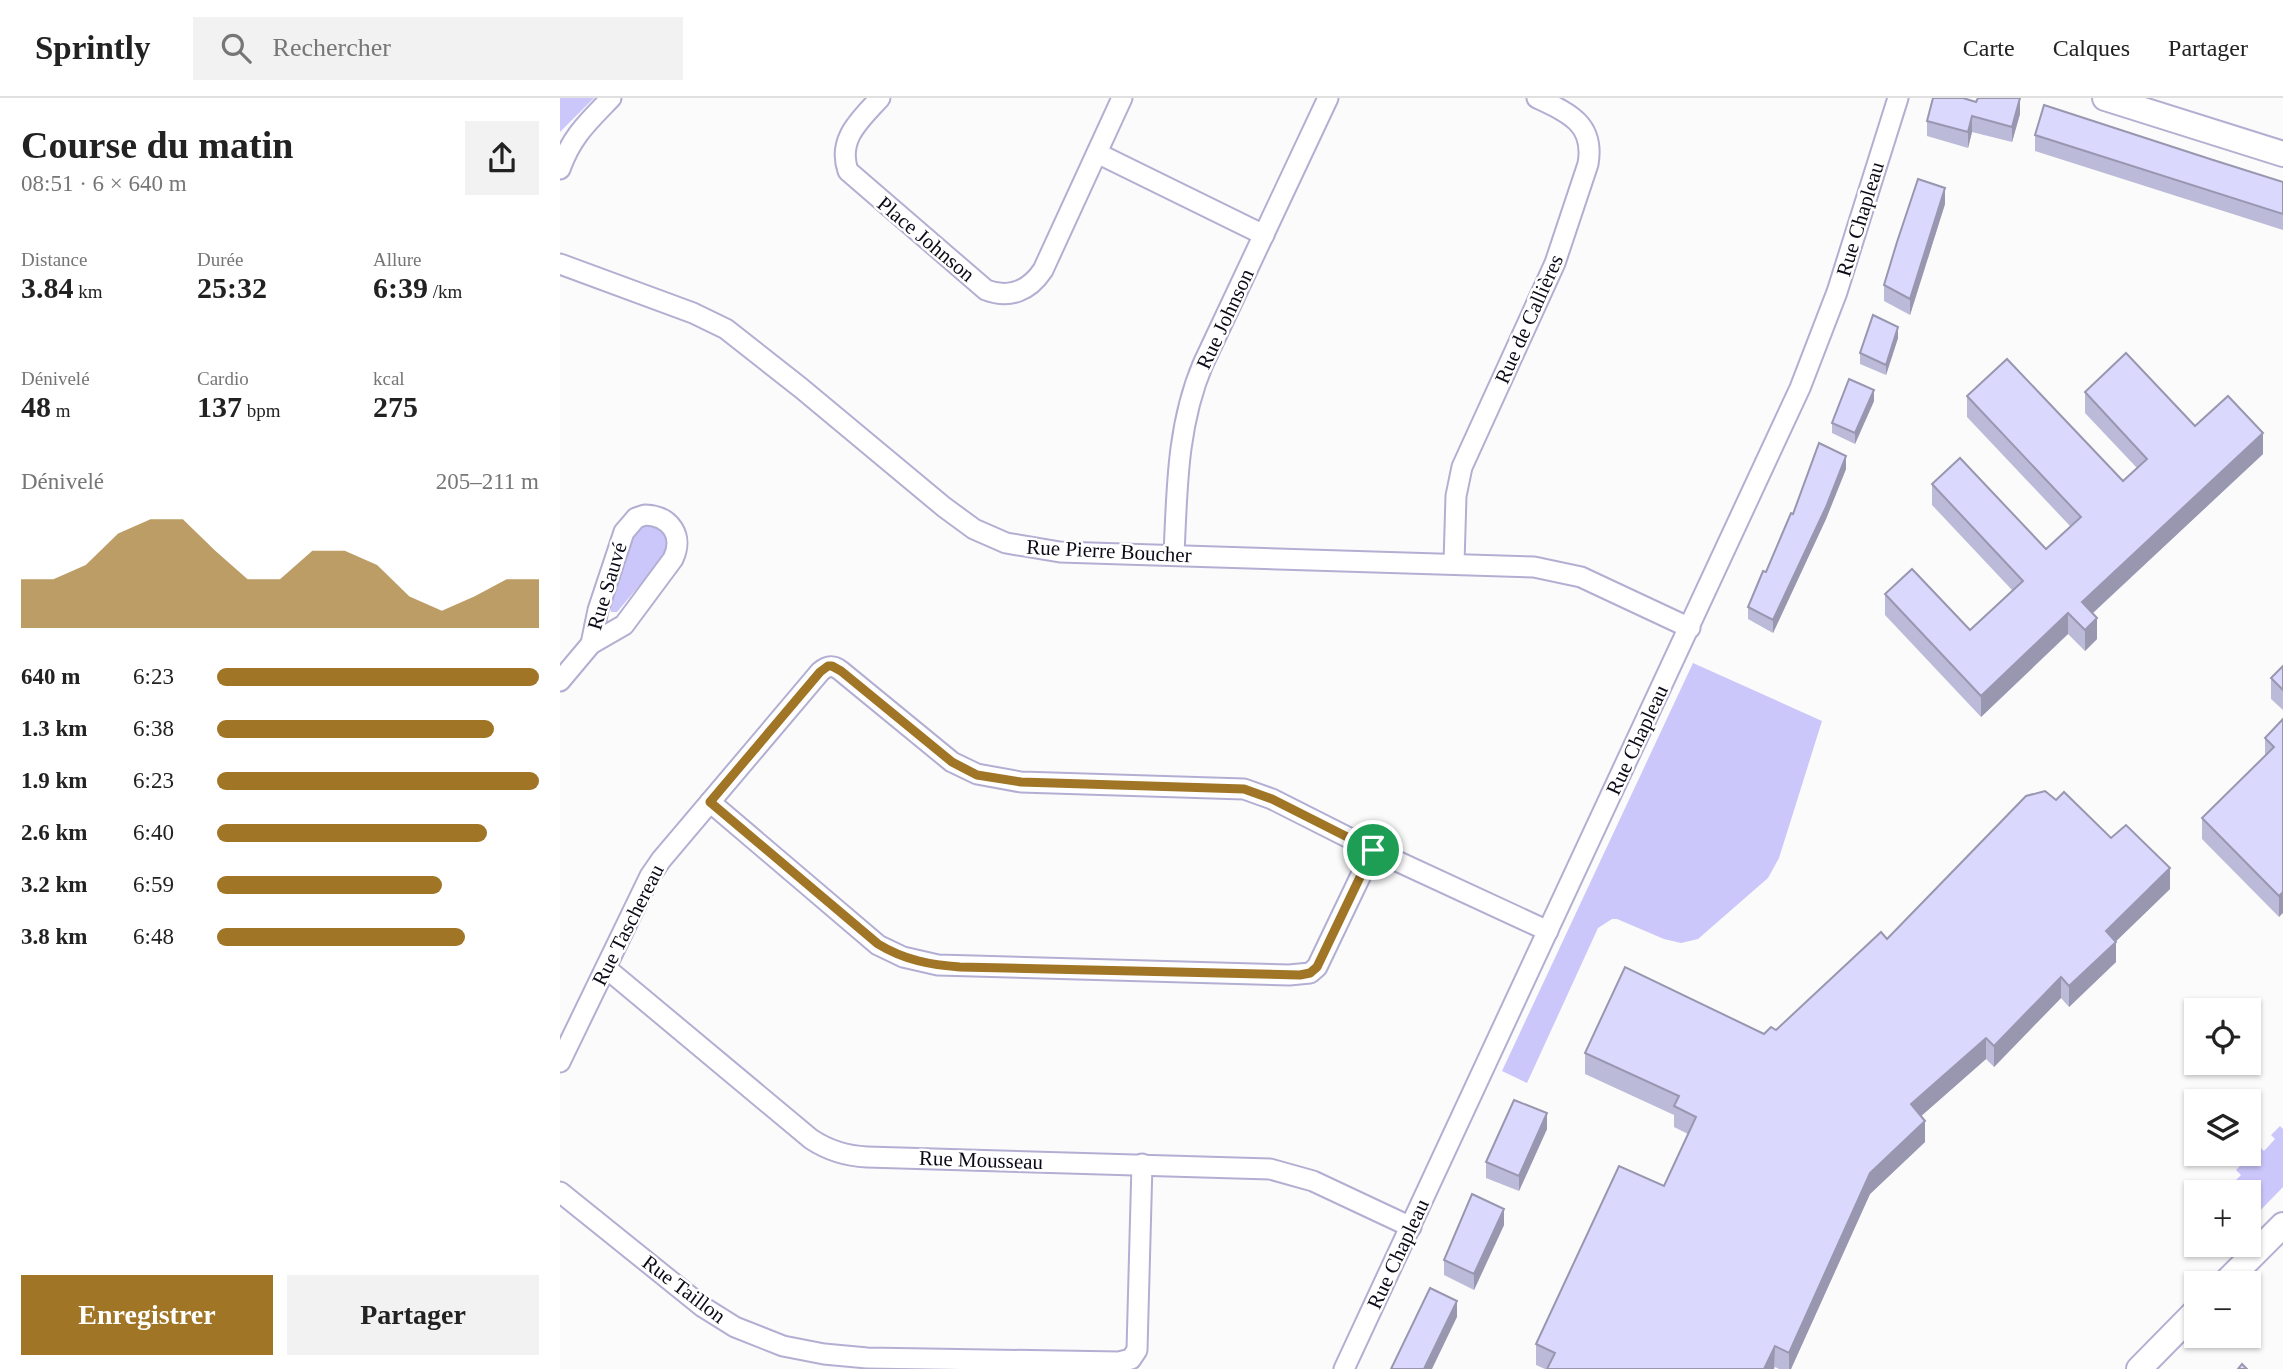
<!DOCTYPE html>
<html lang="fr">
<meta charset="utf-8">
<style>
body{margin:0;font-family:"Times New Roman",serif;background:#f2f2f2;color:#222;height:100vh;display:flex;flex-direction:column;font-size:26px;white-space:nowrap}
*{box-sizing:border-box;margin:0}
p{font-size:23px;color:#767676}
.icon{flex:none;width:38px;height:38px;fill:none;stroke:currentColor;stroke-width:2;stroke-linecap:round;stroke-linejoin:round}
.map{position:relative;flex:1;overflow:hidden}
.side{display:flex;flex-direction:column;background:#fff;width:560px}
.side>*{flex:none}
.fabs{position:absolute;left:1624px;top:900px;display:grid;gap:14px}
.fabs a{display:grid;place-items:center;width:77px;height:77px;border-radius:0px;background:#fff;box-shadow:0 2px 5px #0004;font-size:35px}
.pin{position:absolute;display:grid;place-items:center;width:60px;height:60px;color:#fff;margin:-30px;border:4px solid #fff;border-radius:50%;box-shadow:0 2px 7px #0007}
.round{display:grid;place-items:center;flex:none;width:74px;height:74px;border-radius:0px;background:#f2f2f2}
.overview{display:flex;align-items:center;justify-content:space-between;height:119px;padding:0 21px}
h1{font-size:38px;font-weight:600;line-height:52px}
.stats{display:grid;grid-template-columns:repeat(3,1fr);gap:10px;height:119px;padding:7px 21px}
.stats div{display:grid;align-content:center}
.stats b{font-size:30px;font-weight:600}
.stats small{font-size:19px;font-weight:400}
.stats p{font-size:19px}
.chart{height:196px;padding:14px 21px}
.chart p{display:flex;justify-content:space-between}
.chart svg{width:100%;height:126px;margin-top:7px;fill:#a07525;opacity:.7}
.action{display:flex;gap:14px;margin-top:auto;padding:14px 21px}
.action a{flex:1;height:80px;border-radius:0px;background:#a07525;color:#fff;font-size:28px;font-weight:600;line-height:80px;text-align:center}
.action a+a{background:#f2f2f2;color:#222}
ul{padding:0 21px;list-style:none;font-size:23px}
li{display:grid;grid-template-columns:112px 84px 1fr;align-items:center;height:52px}
li i{height:18px;border-radius:9px;background:#a07525}
header{display:flex;align-items:center;gap:42px;box-sizing:border-box;height:98px;padding:0 35px;background:#fff;border-bottom:2px solid #e0e0e0}
header strong{font-size:33px}
nav{display:flex;gap:38px;margin-inline-start:auto;font-size:24px}
.search{width:490px;height:63px;background:#f2f2f2;display:flex;align-items:center;gap:18px;box-sizing:border-box;padding:0 24px;border-radius:0px;color:#767676;font-size:26px}
main{display:flex;flex:1;min-height:0}
.map>svg:first-child{display:block}
.green{fill:#cbc7fb}
.lines{fill:none;stroke-linecap:round;stroke-linejoin:round}
.minor-casing{stroke:#b2afd2;stroke-width:23}
.tertiary-casing{stroke:#b2afd2;stroke-width:28}
.minor{stroke:#fff;stroke-width:19}
.tertiary{stroke:#fff;stroke-width:24}
.wall{fill:#bbbad9}
.shaded-wall{fill:#9997b0}
.building{fill:#dad8fc;stroke:#9997b0;stroke-width:2}
.route-casing{stroke:#fff;stroke-width:14}
.route{stroke:#a07525;stroke-width:9}
.labels{text-anchor:middle;dominant-baseline:central;stroke-width:5;stroke-linejoin:round;paint-order:stroke}
.street-label{font-size:21px;fill:#0b0a16;stroke:#fff}
</style>
<header>
<strong>Sprintly</strong>
<div class="search"><svg class="icon" aria-label="search" viewBox="0 0 24 24"><circle cx="10" cy="10" r="6"/><path d="M15 15l6 6"/></svg>Rechercher</div>
<nav><a>Carte</a><a>Calques</a><a>Partager</a></nav>
</header>
<main>
<section class="side">
<div class="overview"><div><h1>Course du matin</h1><p>08:51 · 6 × 640 m</p></div><a class="round"><svg class="icon" aria-label="share" viewBox="0 0 24 24"><path d="M12 15V3M7 8l5-5 5 5M5 13v7h14v-7"/></svg></a></div>
<div class="stats">
<div><p>Distance</p><b>3.84<small> km</small></b></div>
<div><p>Durée</p><b>25:32</b></div>
<div><p>Allure</p><b>6:39<small> /km</small></b></div>
</div>
<div class="stats">
<div><p>Dénivelé</p><b>48<small> m</small></b></div>
<div><p>Cardio</p><b>137<small> bpm</small></b></div>
<div><p>kcal</p><b>275</b></div>
</div>
<div class="chart"><p><span>Dénivelé</span>205–211 m</p>
<svg viewBox="0 0 160 44" preserveAspectRatio="none"><path d="M0 44V27L10 27L20 22L30 11L40 6L50 6L60 17L70 27L80 27L90 17L100 17L110 22L120 33L130 38L140 33L150 27L160 27V44z"/></svg>
</div>
<ul>
<li><b>640 m</b>6:23<i style="width:100%"></i></li>
<li><b>1.3 km</b>6:38<i style="width:86%"></i></li>
<li><b>1.9 km</b>6:23<i style="width:100%"></i></li>
<li><b>2.6 km</b>6:40<i style="width:84%"></i></li>
<li><b>3.2 km</b>6:59<i style="width:70%"></i></li>
<li><b>3.8 km</b>6:48<i style="width:77%"></i></li>
</ul>
<div class="action"><a>Enregistrer</a><a>Partager</a></div>
</section>
<div class="map">
<svg width="1723" height="1271" viewBox="0 0 1723 1271">
<rect width="100%" height="100%" fill="#fbfbfb"/>
<!-- green -->
<g class="green">
<path d="M0,0h34l-34,34z"/>
<path d="M91,427c16,4 18,15 15,29l-49,58h-6l-1,-5 20,-70 8,-9z"/>
<path d="M1133,565l129,58 -43,137 -11,20 -70,61 -17,4 -17,-4 -47,-20h-5l-14,9 -71,155 -25,-12z"/>
<path d="M1720,1028l3,3v58l-34,35v-30h-34l11,-9 4,3 11,-11 -5,-5 19,-19 2,1 4,-4 3,3 11,-12 -4,-4z"/>
</g>
<g class="lines">
<defs>
<g id="minor">
<path d="M320,0c-20,22 -43,41 -32,73l138,119c24,9 43,1 57,-20l79,-172"/>
<path d="M537,55l167,82"/>
<path d="M0,71c12,-33 27,-46 51,-71"/>
<path d="M0,166l133,49 33,16 75,59 143,119 30,22 32,14 54,9 474,15 47,10 109,51"/>
<path d="M85,417c26,1 39,21 28,44l-49,66 -33,19 7,-34 26,-78 12,-14z"/>
<path d="M614,457c3,-66 3,-130 29,-191l125,-266"/>
<path d="M894,465l2,-67 6,-29 93,-204 33,-99c7,-40 -19,-51 -51,-66"/>
<path d="M0,583l31,-37"/>
<path d="M150,704l168,143 25,12 35,8 351,10 21,-2 7,-6 56,-117"/>
<path d="M46,870l205,171c18,12 35,17 56,18l403,12 43,12 98,46"/>
<path d="M0,964l90,-186 11,-16 159,-188c8,-7 13,-7 21,-1l111,91 25,12 44,8 223,7 28,10 101,51 175,81"/>
<path d="M0,1094l143,115 32,20 48,19 41,8 43,4 252,4 12,-3 6,-9 5,-186"/>
<path d="M784,1271l456,-981 37,-96 61,-194"/>
</g>
<g id="tertiary">
<path d="M1545,0l178,56"/>
<path d="M1665,1185l58,-58"/>
<path d="M1579,1271l57,-58"/>
</g>
</defs>
<!-- minor casing -->
<use href="#minor" class="minor-casing"/>
<!-- tertiary casing -->
<use href="#tertiary" class="tertiary-casing"/>
<!-- minor -->
<use href="#minor" class="minor"/>
<!-- tertiary -->
<use href="#tertiary" class="tertiary"/>
</g>
<!-- wall -->
<g class="wall">
<path d="M1416,4l44,12 -8,28 -40,-10 -4,16 -41,-12v-15z"/>
<path d="M1475,37l175,24 73,23v48l-248,-79z"/>
<path d="M1385,106l-35,111 -26,-14v-16z"/>
<path d="M1338,240l-12,37 -26,-11v-11z"/>
<path d="M1525,294l110,34 68,28 -170,159 4,26 -12,12 -17,-17 -87,83 -96,-102v-21l85,36 42,-40 -80,-85v-21l114,65 24,-23 -103,-109v-21l156,85 14,-13 -52,-55z"/>
<path d="M1314,303l-19,43 -23,-11v-10z"/>
<path d="M1286,371l-20,50 -53,114 -25,-14v-12l18,-35 27,-58z"/>
<path d="M1723,568v44l-12,-11v-21z"/>
<path d="M1723,621l-4,198 -77,-78v-21l63,-62v-18z"/>
<path d="M1496,702l55,38 59,51 -54,52v21l-47,45 -8,-9 -67,69 -8,-8 -65,57 4,26 -55,52 -79,175h-12l-4,-2 -1,2h-229l-9,-4v-21l128,-158 24,-52 -14,-7v-12l-89,-41v-21l179,-19 12,-4z"/>
<path d="M987,1031l-28,62 -33,-13v-16z"/>
<path d="M944,1127l-30,65 -30,-15v-15z"/>
</g>
<!-- shaded-wall -->
<g class="shaded-wall">
<path d="M1460,0v16l-8,28v-15z"/>
<path d="M1412,18v16l-4,16v-16z"/>
<path d="M1385,90v16l-35,111v-16z"/>
<path d="M1338,229v11l-12,37v-10z"/>
<path d="M1314,292v11l-19,43v-11z"/>
<path d="M1703,335v21l-181,169v-21z"/>
<path d="M1286,358v13l-20,50 -53,114v-13z"/>
<path d="M1508,515v21l-87,83v-21z"/>
<path d="M1537,520v21l-12,12v-21z"/>
<path d="M1610,770v21l-64,62v-20z"/>
<path d="M1723,794v21l-4,4v-21z"/>
<path d="M1556,844v20l-47,45v-21z"/>
<path d="M1501,879v21l-67,69v-21z"/>
<path d="M1426,940v21l-75,66v-21z"/>
<path d="M987,1015v16l-28,62v-15z"/>
<path d="M1365,1023v21l-55,52 -79,175h-2v-16l81,-180z"/>
<path d="M944,1111v16l-30,65v-16z"/>
<path d="M897,1203v16l-25,52h-8z"/>
<path d="M1215,1248l-1,23h-10z"/>
</g>
<!-- building -->
<g class="building">
<path d="M1373,0h30l13,4 2,-4h42l-8,29 -40,-11 -4,16 -41,-11z"/>
<path d="M1484,7l166,54 73,23v32l-248,-79z"/>
<path d="M1358,81l27,9 -35,111 -26,-14 13,-43z"/>
<path d="M1313,217l25,12 -12,38 -26,-12z"/>
<path d="M1566,255l69,73 33,-30 35,37 -181,169 15,16 -12,12 -17,-17 -87,83 -96,-102 27,-25 58,61 53,-49 -91,-97 28,-26 86,91 35,-32 -114,-121 40,-37 116,122 24,-22 -62,-67z"/>
<path d="M1289,281l25,11 -19,43 -23,-10z"/>
<path d="M1259,345l27,13 -20,51 -53,113 -25,-13 15,-36 3,1 25,-59 2,1z"/>
<path d="M1723,568v24l-12,-12z"/>
<path d="M1723,621v173l-4,4 -77,-78 72,-71 -9,-9z"/>
<path d="M1485,693l11,9 8,-8 47,46 15,-13 44,43 -64,63 10,11 -47,44 -8,-9 -67,69 -8,-8 -75,66 14,17 -55,52 -81,180 -14,-7 -11,23h-217l8,-16 -19,-9 83,-178 45,20 32,-69 -22,-11 5,-10 -94,-43 40,-86 139,67 7,-7 5,3 105,-98 6,7 139,-143z"/>
<path d="M954,1002l33,13 -28,63 -33,-14z"/>
<path d="M912,1096l32,15 -30,65 -30,-14z"/>
<path d="M870,1190l27,13 -33,68h-33z"/>
<path d="M1682,1266l5,5h-9z"/>
</g>
<g class="lines">
<defs>
<path id="route" d="M268,568h4l9,5 111,91 25,13 44,7 223,7 28,10 101,51 -56,117 -7,6 -10,2 -340,-8c-29,-2 -56,-7 -82,-23l-168,-142 110,-130z"/>
</defs>
<!-- route casing -->
<use href="#route" class="route-casing"/>
<!-- route -->
<use href="#route" class="route"/>
</g>
<g class="labels">
<!-- street labels -->
<g class="street-label">
<text transform="translate(1300 121) rotate(-73)">Rue Chapleau</text>
<text transform="translate(366 141) rotate(40)">Place Johnson</text>
<text transform="translate(665 221) rotate(-65)">Rue Johnson</text>
<text transform="translate(969 221) rotate(-66)">Rue de Callières</text>
<text transform="translate(549 453) rotate(3)">Rue Pierre Boucher</text>
<text transform="translate(47 488) rotate(-73)">Rue Sauvé</text>
<text transform="translate(1077 642) rotate(-65)">Rue Chapleau</text>
<text transform="translate(68 827) rotate(-63)">Rue Taschereau</text>
<text transform="translate(421 1062) rotate(2)">Rue Mousseau</text>
<text transform="translate(838 1156) rotate(-65)">Rue Chapleau</text>
<text transform="translate(124 1191) rotate(37)">Rue Taillon</text>
</g>
</g>
</svg>
<div class="fabs">
<a><svg class="icon" aria-label="locate" viewBox="0 0 24 24"><circle cx="12" cy="12" r="6"/><path d="M12 2v4M12 18v4M2 12h4M18 12h4"/></svg></a>
<a><svg class="icon" aria-label="layers" viewBox="0 0 24 24"><path d="M12 4l9 5-9 5-9-5zM3 14l9 5 9-5"/></svg></a>
<a>+</a>
<a>−</a>
</div>
<div class="pin" style="left:813px;top:752px;background:#1e9e55"><svg class="icon" aria-label="arrive" viewBox="0 0 24 24"><path d="M6 21V4h12l-3 4 3 4H6"/></svg></div>
</div>
</main>
